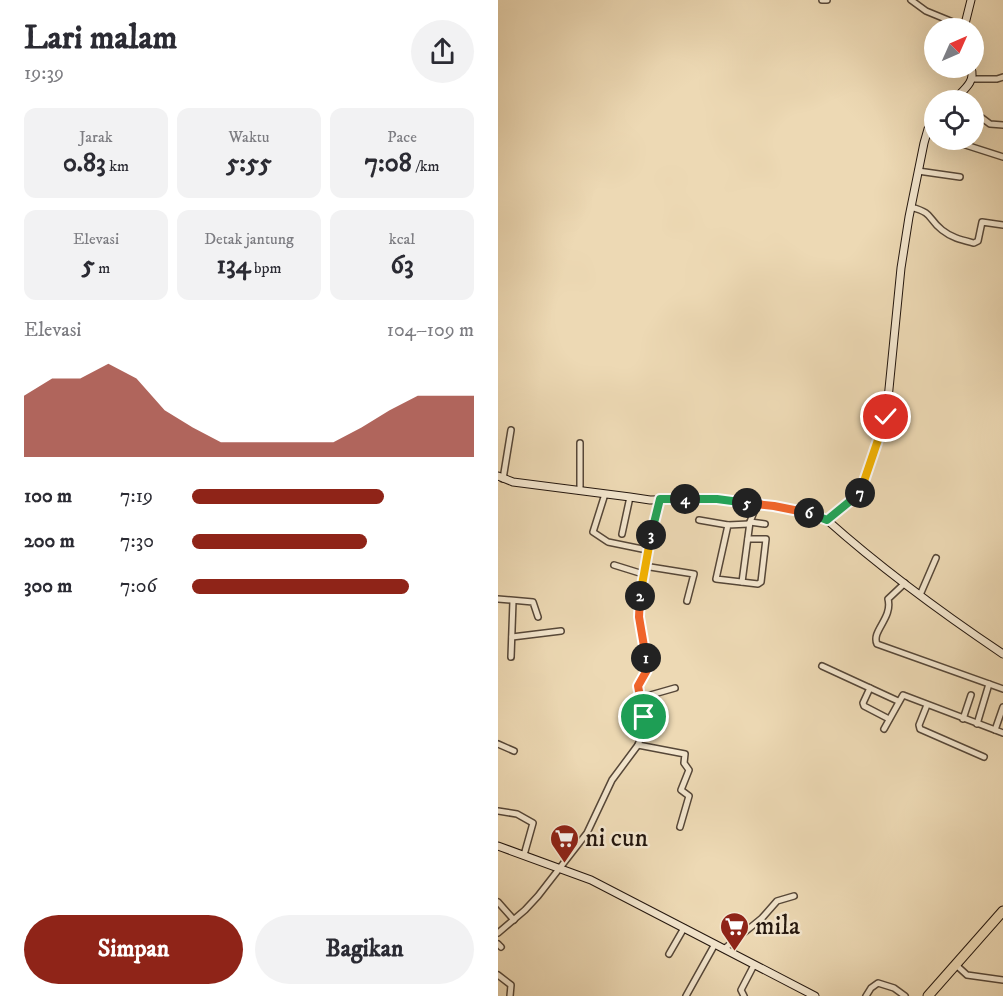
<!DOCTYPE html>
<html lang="id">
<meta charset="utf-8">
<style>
body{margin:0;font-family:"IM FELL DW Pica",serif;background:#f2f2f3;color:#2b2b33;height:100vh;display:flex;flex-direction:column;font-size:22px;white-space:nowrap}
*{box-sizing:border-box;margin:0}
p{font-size:20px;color:#7c7c81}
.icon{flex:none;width:33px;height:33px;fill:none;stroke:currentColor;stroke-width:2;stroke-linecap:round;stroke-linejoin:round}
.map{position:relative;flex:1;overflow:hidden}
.panel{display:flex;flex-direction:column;background:#fff;width:498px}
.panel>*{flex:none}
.needle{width:39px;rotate:45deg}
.tools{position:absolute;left:426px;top:18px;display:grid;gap:12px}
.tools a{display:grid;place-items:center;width:60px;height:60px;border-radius:50%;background:#fff;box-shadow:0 6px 24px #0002;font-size:30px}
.pin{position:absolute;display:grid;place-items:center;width:51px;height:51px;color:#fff;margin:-26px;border:3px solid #fff;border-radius:50%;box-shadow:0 2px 6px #0007}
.km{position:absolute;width:30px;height:30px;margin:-15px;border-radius:50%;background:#222;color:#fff;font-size:16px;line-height:30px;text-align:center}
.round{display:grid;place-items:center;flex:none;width:63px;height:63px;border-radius:32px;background:#f2f2f3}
.head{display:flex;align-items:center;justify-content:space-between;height:102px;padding:0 24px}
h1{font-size:33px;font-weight:700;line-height:45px}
.metrics{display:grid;grid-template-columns:repeat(3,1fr);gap:9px;height:102px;padding:6px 24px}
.metrics div{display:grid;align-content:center;border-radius:12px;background:#f2f2f3;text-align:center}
.metrics b{font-size:26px;font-weight:700}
.metrics small{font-size:16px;font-weight:400}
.metrics p{font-size:16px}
.chart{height:168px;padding:12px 24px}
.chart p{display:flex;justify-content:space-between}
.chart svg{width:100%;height:108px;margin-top:6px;fill:#8f2418;opacity:.7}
.cta{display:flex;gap:12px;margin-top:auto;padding:12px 24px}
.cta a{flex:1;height:69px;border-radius:36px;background:#8f2418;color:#fff;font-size:24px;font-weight:700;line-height:69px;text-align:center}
.cta a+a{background:#f2f2f3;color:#2b2b33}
ul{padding:0 24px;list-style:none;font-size:20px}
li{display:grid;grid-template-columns:96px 72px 1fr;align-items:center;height:45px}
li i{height:15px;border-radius:8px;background:#8f2418}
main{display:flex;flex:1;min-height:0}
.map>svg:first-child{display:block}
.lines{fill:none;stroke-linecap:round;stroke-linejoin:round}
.street-casing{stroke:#564738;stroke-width:8}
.secondary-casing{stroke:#23160e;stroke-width:9}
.highway-casing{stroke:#23160e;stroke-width:11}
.street{stroke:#f3e6ce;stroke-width:5}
.secondary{stroke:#f3e6ce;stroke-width:7}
.highway{stroke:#edd9b4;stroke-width:9}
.split-1-casing{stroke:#fff;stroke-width:12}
.split-2-casing{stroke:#fff;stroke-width:12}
.split-3-casing{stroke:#fff;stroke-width:12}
.split-4-casing{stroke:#fff;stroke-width:12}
.split-5-casing{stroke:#fff;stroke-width:12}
.split-6-casing{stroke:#fff;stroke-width:12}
.split-7-casing{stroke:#fff;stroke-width:12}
.split-8-casing{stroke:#fff;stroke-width:12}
.split-9-casing{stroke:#fff;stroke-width:12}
.split-1{stroke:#f0652b;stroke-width:8}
.split-2{stroke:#f0652b;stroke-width:8}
.split-3{stroke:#f5b400;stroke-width:8}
.split-4{stroke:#22a559;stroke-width:8}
.split-5{stroke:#22a559;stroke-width:8}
.split-6{stroke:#f0652b;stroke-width:8}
.split-7{stroke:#22a559;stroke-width:8}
.split-8{stroke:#f5b400;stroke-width:8}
.split-9{stroke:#f5b400;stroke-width:8}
.labels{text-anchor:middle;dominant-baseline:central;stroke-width:5;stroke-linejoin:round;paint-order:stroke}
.poi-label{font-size:26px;fill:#23160e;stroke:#f3e6ce;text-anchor:start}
</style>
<main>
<section class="panel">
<div class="head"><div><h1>Lari malam</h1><p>19:39</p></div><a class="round"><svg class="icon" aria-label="share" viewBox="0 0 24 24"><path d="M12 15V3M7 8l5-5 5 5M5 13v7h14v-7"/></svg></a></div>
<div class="metrics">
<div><p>Jarak</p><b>0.83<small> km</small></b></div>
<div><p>Waktu</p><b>5:55</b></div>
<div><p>Pace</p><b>7:08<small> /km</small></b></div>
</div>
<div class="metrics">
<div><p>Elevasi</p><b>5<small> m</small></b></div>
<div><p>Detak jantung</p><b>134<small> bpm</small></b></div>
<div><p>kcal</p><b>63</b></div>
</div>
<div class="chart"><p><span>Elevasi</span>104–109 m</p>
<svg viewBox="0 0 160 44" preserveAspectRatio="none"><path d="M0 44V19L10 12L20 12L30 6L40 12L50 25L60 32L70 38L80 38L90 38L100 38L110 38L120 32L130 25L140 19L150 19L160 19V44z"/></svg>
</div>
<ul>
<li><b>100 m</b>7:19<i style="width:68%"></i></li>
<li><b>200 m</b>7:30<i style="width:62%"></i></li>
<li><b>300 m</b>7:06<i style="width:77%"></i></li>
</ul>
<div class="cta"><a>Simpan</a><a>Bagikan</a></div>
</section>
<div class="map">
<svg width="505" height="996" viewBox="0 0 505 996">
<rect width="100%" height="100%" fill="#edd9b4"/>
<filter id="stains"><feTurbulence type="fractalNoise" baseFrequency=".00333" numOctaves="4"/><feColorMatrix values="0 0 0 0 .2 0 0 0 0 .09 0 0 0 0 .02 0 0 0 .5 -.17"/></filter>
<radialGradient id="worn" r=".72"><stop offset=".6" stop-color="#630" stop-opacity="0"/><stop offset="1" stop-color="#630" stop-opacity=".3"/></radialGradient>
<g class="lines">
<defs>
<g id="street">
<path d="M324,0h5"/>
<path d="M413,0l15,11 39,16"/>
<path d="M475,79h24l6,-2"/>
<path d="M476,112l16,12 13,1"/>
<path d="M452,140l53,17"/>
<path d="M420,171l42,6"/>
<path d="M413,207c24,7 15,10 31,23 10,8 20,10 32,13l4,-2 4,-19 21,3"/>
<path d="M82,443v48"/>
<path d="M5,479l8,-49"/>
<path d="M107,494l-12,38 15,10 39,8"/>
<path d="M201,520l29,5"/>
<path d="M252,522l15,2"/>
<path d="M124,534l8,-37"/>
<path d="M250,539h18l-5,43 -3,2 -42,-5 12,-54 21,-1"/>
<path d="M116,565l29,9"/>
<path d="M146,566l50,8 -7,27"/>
<path d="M244,582l8,-60 7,-18"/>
<path d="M407,583l-17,16c5,19 -17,32 -11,45l126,45"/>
<path d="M422,595l16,-37"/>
<path d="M0,599l35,3 5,15"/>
<path d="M14,637l49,-6"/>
<path d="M13,657l2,-56"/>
<path d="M324,666l76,35"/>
<path d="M372,688l-7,15 1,3 25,13"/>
<path d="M142,698l35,-10"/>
<path d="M429,705l-8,20 1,4 64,28"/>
<path d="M465,719l8,-24"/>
<path d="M479,724l12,-40"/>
<path d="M386,729l19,-34 100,38"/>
<path d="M497,730l8,-23"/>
<path d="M0,744l16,7"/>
<path d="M140,745l47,9 -1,9 5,7 -8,20 8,6 -9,31"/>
<path d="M0,811l19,3 16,9 -9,32"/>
<path d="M0,902l16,18"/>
<path d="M0,933l27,-23 13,-14 49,-63 25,-53 26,-35 6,-16 -6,-43 10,-18 -10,-60 9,-58 13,-51"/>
<path d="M0,944l3,3"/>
<path d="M226,949l38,-31 15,-17 17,-5"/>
<path d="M171,954l15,-26"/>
<path d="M457,964l12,11 36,5"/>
<path d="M0,975l13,10 -1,11"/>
<path d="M188,996l29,-52"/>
<path d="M246,996l-3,-6 13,-25"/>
<path d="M368,996l5,-8 7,-5 16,5 11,8"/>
</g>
<g id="secondary">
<path d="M466,28l7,-28"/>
<path d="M456,100c9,-10 22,-18 17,-32"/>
<path d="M0,476l15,6 117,15 20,3 67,-1 57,7 44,10 9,4c55,49 115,93 176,134"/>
<path d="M329,520l30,-23 5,-7 25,-81 14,-141 8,-51 15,-74 4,-14 6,-8"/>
<path d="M0,846l93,34 224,116"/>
</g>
<path id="highway" d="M430,996l75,-85"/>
</defs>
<!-- street casing -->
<use href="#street" class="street-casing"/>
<!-- secondary casing -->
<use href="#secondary" class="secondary-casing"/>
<!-- highway casing -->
<use href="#highway" class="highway-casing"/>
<!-- street -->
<use href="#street" class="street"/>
<!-- secondary -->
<use href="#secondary" class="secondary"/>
<!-- highway -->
<use href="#highway" class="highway"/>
</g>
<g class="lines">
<defs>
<path id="split-1" d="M146,717l-6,-31 9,-16 -1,-12"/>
<path id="split-2" d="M142,596l-1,21 7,41"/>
<path id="split-3" d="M142,596l11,-61"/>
<path id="split-4" d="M153,535l9,-36h25"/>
<path id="split-5" d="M187,499h32l30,4"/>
<path id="split-6" d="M249,503l27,3 35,7"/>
<path id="split-7" d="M311,513l18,7 33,-27"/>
<path id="split-8" d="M362,493l20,-59"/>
<path id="split-9" d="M382,434l6,-17"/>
</defs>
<!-- split-1 casing -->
<use href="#split-1" class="split-1-casing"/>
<!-- split-2 casing -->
<use href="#split-2" class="split-2-casing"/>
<!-- split-3 casing -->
<use href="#split-3" class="split-3-casing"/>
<!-- split-4 casing -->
<use href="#split-4" class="split-4-casing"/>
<!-- split-5 casing -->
<use href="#split-5" class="split-5-casing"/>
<!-- split-6 casing -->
<use href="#split-6" class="split-6-casing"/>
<!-- split-7 casing -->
<use href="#split-7" class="split-7-casing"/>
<!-- split-8 casing -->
<use href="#split-8" class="split-8-casing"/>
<!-- split-9 casing -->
<use href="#split-9" class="split-9-casing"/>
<!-- split-1 -->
<use href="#split-1" class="split-1"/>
<!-- split-2 -->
<use href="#split-2" class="split-2"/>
<!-- split-3 -->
<use href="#split-3" class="split-3"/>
<!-- split-4 -->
<use href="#split-4" class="split-4"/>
<!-- split-5 -->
<use href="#split-5" class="split-5"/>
<!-- split-6 -->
<use href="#split-6" class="split-6"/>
<!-- split-7 -->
<use href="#split-7" class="split-7"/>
<!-- split-8 -->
<use href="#split-8" class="split-8"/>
<!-- split-9 -->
<use href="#split-9" class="split-9"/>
</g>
<!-- icons -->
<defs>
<symbol id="supermarket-pin" viewBox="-11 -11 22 30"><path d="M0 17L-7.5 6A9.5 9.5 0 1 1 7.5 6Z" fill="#8f2418" stroke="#f3e6ce"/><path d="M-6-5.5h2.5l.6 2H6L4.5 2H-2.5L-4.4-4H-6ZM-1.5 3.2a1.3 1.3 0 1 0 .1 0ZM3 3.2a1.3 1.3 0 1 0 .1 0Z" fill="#fff"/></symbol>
</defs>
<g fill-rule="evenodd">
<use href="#supermarket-pin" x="50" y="822" width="33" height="45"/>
<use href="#supermarket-pin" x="220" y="910" width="33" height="45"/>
</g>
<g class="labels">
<!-- poi labels -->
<g class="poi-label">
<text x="87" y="838">ni cun</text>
<text x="257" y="926">mila</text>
</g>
</g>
<rect width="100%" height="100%" filter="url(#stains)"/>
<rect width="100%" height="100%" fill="url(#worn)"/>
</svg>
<div class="tools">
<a><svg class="needle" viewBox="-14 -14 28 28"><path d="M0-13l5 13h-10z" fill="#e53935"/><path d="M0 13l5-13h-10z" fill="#7c7c81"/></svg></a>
<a><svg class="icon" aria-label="locate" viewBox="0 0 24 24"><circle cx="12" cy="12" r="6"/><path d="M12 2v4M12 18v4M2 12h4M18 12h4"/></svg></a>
</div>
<div class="pin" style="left:146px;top:717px;background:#1e9e55"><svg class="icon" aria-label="arrive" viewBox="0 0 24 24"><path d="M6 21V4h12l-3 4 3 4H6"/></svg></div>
<div class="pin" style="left:388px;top:417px;background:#d93025"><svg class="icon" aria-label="check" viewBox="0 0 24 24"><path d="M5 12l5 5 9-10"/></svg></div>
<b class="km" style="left:148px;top:658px">1</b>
<b class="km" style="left:142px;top:596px">2</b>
<b class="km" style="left:153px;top:535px">3</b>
<b class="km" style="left:187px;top:499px">4</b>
<b class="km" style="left:249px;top:503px">5</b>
<b class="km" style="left:311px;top:513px">6</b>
<b class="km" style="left:362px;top:493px">7</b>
</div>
</main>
